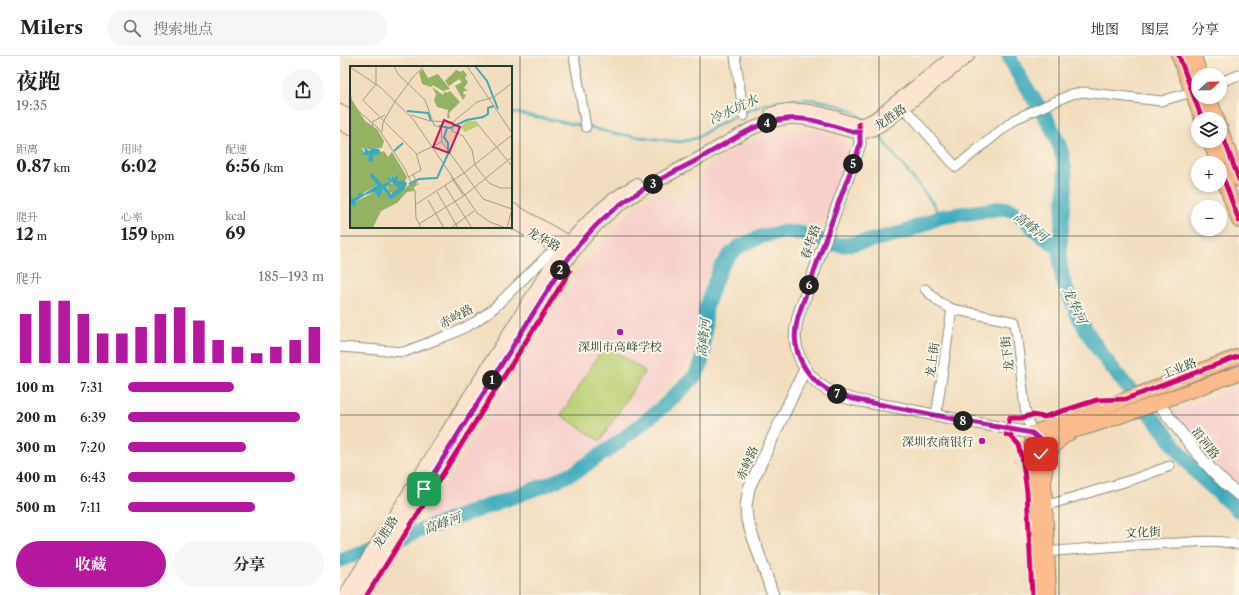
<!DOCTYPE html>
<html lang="zh">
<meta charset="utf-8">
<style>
body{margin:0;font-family:"Libre Caslon Text","Noto Serif SC",serif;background:#f6f6f6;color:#202124;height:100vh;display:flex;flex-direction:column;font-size:15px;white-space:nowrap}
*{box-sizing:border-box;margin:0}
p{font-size:13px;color:#757577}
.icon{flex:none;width:22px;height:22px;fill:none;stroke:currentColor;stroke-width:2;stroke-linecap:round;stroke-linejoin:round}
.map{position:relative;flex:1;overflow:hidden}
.sheet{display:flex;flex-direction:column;background:#fff;width:340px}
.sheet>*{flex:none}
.needle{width:26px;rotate:68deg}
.tools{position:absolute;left:851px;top:12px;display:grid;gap:8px}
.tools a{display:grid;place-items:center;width:36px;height:36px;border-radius:50%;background:#fff;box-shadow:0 2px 6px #0003;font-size:20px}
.pin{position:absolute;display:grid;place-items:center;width:34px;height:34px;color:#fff;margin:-17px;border-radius:8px;box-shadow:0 2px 6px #0006}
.km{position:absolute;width:20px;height:20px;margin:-10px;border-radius:50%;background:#222;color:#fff;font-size:11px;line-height:20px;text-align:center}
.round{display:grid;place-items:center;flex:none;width:42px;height:42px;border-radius:21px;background:#f6f6f6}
.head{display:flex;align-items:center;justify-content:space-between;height:68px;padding:0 16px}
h1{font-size:22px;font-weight:700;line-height:30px}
.metrics{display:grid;grid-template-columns:repeat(3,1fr);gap:6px;height:68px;padding:4px 16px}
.metrics div{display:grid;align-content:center}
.metrics b{font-size:17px;font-weight:700}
.metrics small{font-size:11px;font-weight:400}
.metrics p{font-size:11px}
.chart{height:112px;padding:8px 16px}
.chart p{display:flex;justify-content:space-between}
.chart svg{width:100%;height:72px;margin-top:4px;stroke:#b5179e;stroke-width:6}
.cta{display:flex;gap:8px;margin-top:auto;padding:8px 16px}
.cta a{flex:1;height:46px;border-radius:24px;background:#b5179e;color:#fff;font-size:16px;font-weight:700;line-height:46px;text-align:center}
.cta a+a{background:#f6f6f6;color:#202124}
ul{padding:0 16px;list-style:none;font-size:13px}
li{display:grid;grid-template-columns:64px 48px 1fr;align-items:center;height:30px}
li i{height:10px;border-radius:5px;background:#b5179e}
header{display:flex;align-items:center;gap:24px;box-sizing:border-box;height:56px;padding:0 20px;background:#fff;border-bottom:1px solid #e0e0e0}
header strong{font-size:19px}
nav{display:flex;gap:22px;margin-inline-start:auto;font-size:14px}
.search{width:280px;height:36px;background:#f6f6f6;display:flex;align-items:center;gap:10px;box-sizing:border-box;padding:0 14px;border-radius:22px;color:#757577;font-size:15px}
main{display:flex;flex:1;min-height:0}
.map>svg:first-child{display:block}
.built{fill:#f7d0cc}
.green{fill:#bbcf72;stroke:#6d8653}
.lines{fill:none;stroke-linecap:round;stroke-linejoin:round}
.stream{stroke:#3daabc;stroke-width:2.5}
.river{stroke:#3daabc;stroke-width:15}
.minor-casing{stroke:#888d79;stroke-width:11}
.tertiary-casing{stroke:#888d79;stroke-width:13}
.secondary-casing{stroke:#888d79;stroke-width:14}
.primary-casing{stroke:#888d79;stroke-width:16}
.minor{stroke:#fff;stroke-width:9}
.tertiary{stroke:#fff;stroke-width:11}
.secondary{stroke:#fde4d1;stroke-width:12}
.primary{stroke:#fbbb8c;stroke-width:14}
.cycleway-casing{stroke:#fcf5e5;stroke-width:8}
.cycleway{stroke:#d6006c;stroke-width:5}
.route-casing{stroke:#fff;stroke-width:8}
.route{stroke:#b5179e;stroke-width:5}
.grid{fill:none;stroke:#1f3d34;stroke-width:1;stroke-opacity:0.55}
.poi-dot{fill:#b5179e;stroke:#fcf5e5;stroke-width:1.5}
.labels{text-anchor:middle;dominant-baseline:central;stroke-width:4;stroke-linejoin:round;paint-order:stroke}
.street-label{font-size:12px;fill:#1f3d34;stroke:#fcf5e5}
.poi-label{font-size:12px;fill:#1f3d34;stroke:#fcf5e5}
.water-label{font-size:13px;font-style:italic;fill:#285e5d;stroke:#fcf5e5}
.inset-river{fill:none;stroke:#3daabc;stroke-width:2}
.inset-road{fill:none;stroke:#9e9d87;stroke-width:1}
.view{fill:#c2185b;fill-opacity:0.15;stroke:#c2185b;stroke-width:2}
.inset-edge{fill:none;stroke:#1f3d34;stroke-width:2}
</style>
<header>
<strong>Milers</strong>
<div class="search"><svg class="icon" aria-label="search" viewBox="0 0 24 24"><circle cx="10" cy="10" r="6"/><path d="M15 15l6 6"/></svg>搜索地点</div>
<nav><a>地图</a><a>图层</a><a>分享</a></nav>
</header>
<main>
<section class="sheet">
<div class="head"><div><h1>夜跑</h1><p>19:35</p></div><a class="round"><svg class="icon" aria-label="share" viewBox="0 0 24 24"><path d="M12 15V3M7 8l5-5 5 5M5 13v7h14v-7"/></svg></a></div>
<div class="metrics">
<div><p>距离</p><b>0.87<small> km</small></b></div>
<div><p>用时</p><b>6:02</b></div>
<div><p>配速</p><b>6:56<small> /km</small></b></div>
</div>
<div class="metrics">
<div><p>爬升</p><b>12<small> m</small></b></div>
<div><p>心率</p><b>159<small> bpm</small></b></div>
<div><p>kcal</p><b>69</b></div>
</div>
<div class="chart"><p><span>爬升</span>185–193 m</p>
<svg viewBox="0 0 160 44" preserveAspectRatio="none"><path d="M5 44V14M15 44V6M25 44V6M35 44V14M45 44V26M55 44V26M65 44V22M75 44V14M85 44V10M95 44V18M105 44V30M115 44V34M125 44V38M135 44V34M145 44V30M155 44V22"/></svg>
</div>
<ul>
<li><b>100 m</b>7:31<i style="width:54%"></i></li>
<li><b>200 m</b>6:39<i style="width:88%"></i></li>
<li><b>300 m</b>7:20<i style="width:60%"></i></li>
<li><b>400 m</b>6:43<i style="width:85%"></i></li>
<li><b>500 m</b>7:11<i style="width:65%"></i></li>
</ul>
<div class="cta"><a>收藏</a><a>分享</a></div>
</section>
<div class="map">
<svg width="899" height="539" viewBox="0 0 899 539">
<rect width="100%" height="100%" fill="#fcf5e5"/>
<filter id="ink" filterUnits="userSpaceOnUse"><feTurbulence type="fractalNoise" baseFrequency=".025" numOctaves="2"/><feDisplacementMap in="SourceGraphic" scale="8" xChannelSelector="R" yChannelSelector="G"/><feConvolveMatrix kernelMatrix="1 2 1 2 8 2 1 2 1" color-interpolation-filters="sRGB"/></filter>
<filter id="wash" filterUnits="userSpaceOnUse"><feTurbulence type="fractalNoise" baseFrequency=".012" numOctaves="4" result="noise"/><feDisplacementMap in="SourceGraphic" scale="16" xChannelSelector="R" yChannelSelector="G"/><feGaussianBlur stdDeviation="0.9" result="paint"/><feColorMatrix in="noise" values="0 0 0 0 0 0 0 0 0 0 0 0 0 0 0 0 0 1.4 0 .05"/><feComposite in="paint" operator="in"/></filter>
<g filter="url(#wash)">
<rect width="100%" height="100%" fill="#f2ddbe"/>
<!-- built -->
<g class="built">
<path d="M468,73l12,3 22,6 9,16 -31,77 -20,-7 -25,4 -24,7 -24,11 -14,16 -10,27 -3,35 -6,28 -9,17 -31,29 11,18 -56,42 -33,22 -7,-12 -143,54 -3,-2 158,-254 21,-25 33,-35 26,-14 25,12 15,-29 8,-11 47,-27 12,-6z"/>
<path d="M899,329v102l-21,-17 -46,-58z"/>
<path d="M792,533h39l12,6h-68z"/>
</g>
<!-- green -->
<path class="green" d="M265,289l40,26 -45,70 -39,-26z"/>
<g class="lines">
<!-- stream -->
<g class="stream">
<path d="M171,56l72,14"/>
<path d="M405,56c32,-15 71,-18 103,-3 6,2 11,7 16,10"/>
<path d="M248,71l28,7 64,8 17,-4 18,-12 26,-12"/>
<path d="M536,76l56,70 8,15"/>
</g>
<!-- river -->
<g class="river">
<path d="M669,0c14,34 42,60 52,95 12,41 -7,84 1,126 2,10 7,19 11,28 20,45 55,82 86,120 14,17 28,39 44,54 12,11 24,22 36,32"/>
<path d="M0,504l211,-77 26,-12 38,-26 50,-40 30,-29 6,-11 2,-14 3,-44 14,-39 8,-11 10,-10 15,-7 10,-4 21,-4 16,1 32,11 12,1 29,-5 32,-8 35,-15 63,-9 12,3 26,24 18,13"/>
</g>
</g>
</g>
<g filter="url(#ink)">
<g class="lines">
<defs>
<g id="minor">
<path d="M234,0l12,71"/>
<path d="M395,0l9,60"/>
<path d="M880,26l19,-7"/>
<path d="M560,47l56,64 59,-48 57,-25 11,-2 78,9 31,-9"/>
<path d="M585,233l14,13 13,7 63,13 10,86 7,25"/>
<path d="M0,291l64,5 50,-19 21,-11 19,-14 55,-54 4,-3 9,-1"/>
<path d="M596,360l16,-107"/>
<path d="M705,450l89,-27 36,-13"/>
<path d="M707,496c44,-4 88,-8 131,-9 20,-1 42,-4 61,2"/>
</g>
<g id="tertiary">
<path d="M519,68l1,20 -3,9c-16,43 -32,85 -46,128 -7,20 -19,43 -15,64 3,18 15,35 30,44 20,12 47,14 70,18 45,10 91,18 136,26l5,4"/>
<path d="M818,347c26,32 48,67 81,92"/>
<path d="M433,539l-26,-75 -1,-14 3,-18 56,-119"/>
</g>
<g id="secondary">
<path d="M0,55l11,6"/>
<path d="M431,58c22,-8 42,-3 64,3 7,3 16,6 24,7 8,0 16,-5 22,-10l73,-58"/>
<path d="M0,67l11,6"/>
<path d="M171,153l57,33 4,6"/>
<path d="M171,165l51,29 8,1"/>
<path d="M5,539l206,-329c24,-33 50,-62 85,-81"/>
<path d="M17,539l202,-323c14,-21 29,-40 47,-56 27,-24 61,-40 92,-57 27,-15 60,-39 91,-41 17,-1 34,5 50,10 9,2 17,6 27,4 8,-2 15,-7 21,-11l81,-65"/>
</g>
<g id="primary">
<path d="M839,0l23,63"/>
<path d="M854,0l6,19"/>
<path d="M869,41l8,22"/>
<path d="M880,72l19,52"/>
<path d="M870,85l8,22"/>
<path d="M880,113l19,52"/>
<path d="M703,383l51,-14 41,-14 104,-38"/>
<path d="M701,404l3,19 5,116"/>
<path d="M705,417c1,-18 8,-30 23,-39"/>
<path d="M699,539l-7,-162 94,-34 113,-43"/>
</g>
</defs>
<!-- minor casing -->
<use href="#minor" class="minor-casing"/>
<!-- tertiary casing -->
<use href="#tertiary" class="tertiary-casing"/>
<!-- secondary casing -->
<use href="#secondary" class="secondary-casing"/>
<!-- primary casing -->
<use href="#primary" class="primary-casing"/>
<!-- minor -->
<use href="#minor" class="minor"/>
<!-- tertiary -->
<use href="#tertiary" class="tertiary"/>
<!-- secondary -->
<use href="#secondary" class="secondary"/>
<!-- primary -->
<use href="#primary" class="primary"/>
<defs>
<g id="cycleway">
<path d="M839,0l23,63"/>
<path d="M519,68l1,20 -34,92 -28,83 -2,14v12l4,14 5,10 9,10 12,10 16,7 94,20 96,17 8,7"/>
<path d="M880,72l19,52"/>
<path d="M880,113l19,52"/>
<path d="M27,539l203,-324"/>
<path d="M692,539l-5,-103 -5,-36 -3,-11 -8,-9 -5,-1 4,-17h11l11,-3 12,2 53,-17 29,-1 113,-43"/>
</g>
</defs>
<!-- cycleway casing -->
<use href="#cycleway" class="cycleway-casing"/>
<!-- cycleway -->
<use href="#cycleway" class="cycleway"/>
</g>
</g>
<g class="lines" filter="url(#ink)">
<defs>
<path id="route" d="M84,433l135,-217c14,-21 29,-40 47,-56 27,-24 61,-40 93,-57 27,-15 56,-37 87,-40 23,-3 46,7 68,13h6v12l-3,10c-16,42 -32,84 -46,127 -7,20 -19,43 -15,64 3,18 15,35 30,44 20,11 45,13 67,18 46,9 93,18 139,26l8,7 1,14"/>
</defs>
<!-- route casing -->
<use href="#route" class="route-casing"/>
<!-- route -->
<use href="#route" class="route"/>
</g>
<!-- grid -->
<path class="grid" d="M180,0v539M360,0v539M539,0v539M719,0v539M0,180h899M0,359h899"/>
<!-- markers -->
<g class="poi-dot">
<circle cx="280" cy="276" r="4"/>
<circle cx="642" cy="385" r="4"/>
</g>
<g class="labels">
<!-- street labels -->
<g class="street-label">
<text transform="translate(550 61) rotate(-35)">龙胜路</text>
<text transform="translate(204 183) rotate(29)">龙华路</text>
<text transform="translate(470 186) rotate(-71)">春华路</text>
<text transform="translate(116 260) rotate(-28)">赤岭路</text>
<text transform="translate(667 298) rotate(-97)">龙下街</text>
<text transform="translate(592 304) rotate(-82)">龙上街</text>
<text transform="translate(839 312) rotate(-21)">工业路</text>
<text transform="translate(866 387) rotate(52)">沿河路</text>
<text transform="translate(407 407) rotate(-66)">赤岭路</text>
<text transform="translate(45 476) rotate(-58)">龙胜路</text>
<text transform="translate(803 476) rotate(-3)">文化街</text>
</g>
<!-- poi labels -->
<g class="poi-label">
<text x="280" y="290">深圳市高峰学校</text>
<text x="634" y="385" text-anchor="end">深圳农商银行</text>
</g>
<!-- water labels -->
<g class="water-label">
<text transform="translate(393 53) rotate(-25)">冷水坑水</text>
<text transform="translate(691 170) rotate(38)">高峰河</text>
<text transform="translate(735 249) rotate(65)">龙华河</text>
<text transform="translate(363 282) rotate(-85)">高峰河</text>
<text transform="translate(102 467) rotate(-20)">高峰河</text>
</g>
</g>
<!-- overview -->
<g transform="translate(10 10)">
<rect width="162" height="162" fill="#f2ddbe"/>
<path d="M117,55h8l3,5 -13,6 -5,-5z" fill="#bbcf72"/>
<path d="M73,3l5,9 10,-4 12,15 -7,2 -10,-6 -2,2 -9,-3 -3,-12zM106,4l5,2 2,-2 4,5 -2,3 3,4 -4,6 4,3h-4l-1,3 3,1 -3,5 -8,-14 7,-4 -3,-3 -10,7 -4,-5zM82,21l11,8 2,-4 1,2 4,-2 10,11 -11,11 1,5h-3l1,-8 -11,-3 -3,-7 2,-6zM0,23l2,11 13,21 12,8 7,12 -2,7h-8l-1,3 -11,-4 3,9h5l3,6v-6l11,-5 4,6 4,-5 15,25 -2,4 -5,1 -9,-9 1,6 -6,-3 4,5 -1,3 5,-1 4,5 -5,5 -4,-1 -2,-7 -7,-1 -8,-10 5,11 -23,14 -4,-1zM65,114l2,5 -4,3 1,3 -7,1 -10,11 -16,8 -8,17h-23v-25l5,5v-6l19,-10 4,5 5,-8 8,11z" fill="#94b264"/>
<path d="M13,80l6,5 5,-3 5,1 2,4 -8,3v6l-5,-1 1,-5 -7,-1 3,-4zM22,107l10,11 8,-2 -4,-6 6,3 -1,-6 3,4 4,-1v5h7l2,3 -3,6 -13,10 -8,-11 -4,9 -5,-6 -9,3 -10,7v6l-5,-5v-5h6l3,-5 5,1 13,-9 -7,-9zM42,116l6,6 -7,6 -5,-7z" fill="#3daabc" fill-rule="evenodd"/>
<path class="inset-river" d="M125,0l12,15 11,28M57,45l21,2 3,8M89,60l11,2 17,-8 16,-3 5,-3v-6l6,-2M44,85l9,-8M59,118l10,-5 18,-1 11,-24v-11l-4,-6 3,-9"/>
<path class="inset-road" d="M44,0l4,8 27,26 9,25 7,3 1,14 41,57 29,10 -5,19M117,0l45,67M0,1l30,20 33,32 64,94 13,9 16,6M0,33l5,9 23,20 27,41 10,22 1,27 5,10M13,34l53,53 5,17M13,34l13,-16v-18M61,49l19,6 23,1 24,-20 17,-5 18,-14M125,55l37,45M103,56l-1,9 11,5 9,14 3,15 14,18 11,5h12M23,62l-1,-6 13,-7M32,66l1,-10 13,-22 18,-24 10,-10M67,88l25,-12M63,108l5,11M59,111l12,-7M101,111l12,18M95,120l27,42M87,126l21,36M78,134l16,28M65,139l49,-32 48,-38M69,158l46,-29 47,-38M101,162l23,-17"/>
<path class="view" d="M94,54l16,7 -11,26 -16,-6z"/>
<rect width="162" height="162" class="inset-edge"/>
</g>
</svg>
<div class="tools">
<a><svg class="needle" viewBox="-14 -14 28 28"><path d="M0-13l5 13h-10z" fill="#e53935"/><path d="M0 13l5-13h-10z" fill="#757577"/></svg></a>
<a><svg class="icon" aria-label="layers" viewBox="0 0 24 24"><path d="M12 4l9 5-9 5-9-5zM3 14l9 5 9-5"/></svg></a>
<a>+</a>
<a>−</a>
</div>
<div class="pin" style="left:84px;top:433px;background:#1e9e55"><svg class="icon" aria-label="arrive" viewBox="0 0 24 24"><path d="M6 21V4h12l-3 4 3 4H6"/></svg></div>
<div class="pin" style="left:701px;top:398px;background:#d93025"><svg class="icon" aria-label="check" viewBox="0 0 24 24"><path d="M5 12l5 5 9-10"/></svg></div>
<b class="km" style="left:152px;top:324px">1</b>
<b class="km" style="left:220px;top:214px">2</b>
<b class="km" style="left:313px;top:128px">3</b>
<b class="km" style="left:427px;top:67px">4</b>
<b class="km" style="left:513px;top:108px">5</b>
<b class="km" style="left:469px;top:229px">6</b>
<b class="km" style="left:497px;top:338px">7</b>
<b class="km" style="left:623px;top:365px">8</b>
</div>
</main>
